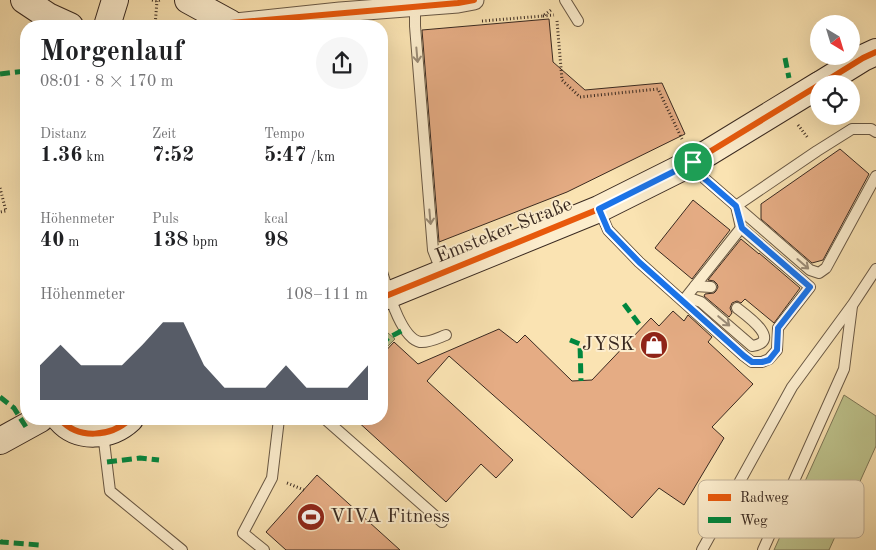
<!DOCTYPE html>
<html lang="de">
<meta charset="utf-8">
<style>
body{margin:0;font-family:"Old Standard TT",serif;background:#f6f6f6;color:#202124;height:100vh;display:flex;flex-direction:column;font-size:19px;white-space:nowrap}
*{box-sizing:border-box;margin:0}
p{font-size:16px;color:#757577}
.icon{flex:none;width:28px;height:28px;fill:none;stroke:currentColor;stroke-width:2;stroke-linecap:round;stroke-linejoin:round}
.map{position:relative;flex:1;overflow:hidden}
.drawer{position:absolute;left:20px;top:20px;width:368px;height:405px;display:flex;flex-direction:column;background:#fff;border-radius:20px;box-shadow:0 5px 20px #0002}
.drawer>*{flex:none}
.needle{width:32px;rotate:142deg}
.tools{position:absolute;left:810px;top:15px;display:grid;gap:10px}
.tools a{display:grid;place-items:center;width:50px;height:50px;border-radius:50%;background:#fff;box-shadow:0 5px 20px #0002;font-size:25px}
.pin{position:absolute;display:grid;place-items:center;width:42px;height:42px;color:#fff;margin:-21px;border:2px solid #fff;border-radius:50%;box-shadow:0 1px 5px #0007}
.round{display:grid;place-items:center;flex:none;width:52px;height:52px;border-radius:26px;background:#f6f6f6}
.head{display:flex;align-items:center;justify-content:space-between;height:85px;padding:0 20px}
h1{font-size:28px;font-weight:700;line-height:38px}
.figures{display:grid;grid-template-columns:repeat(3,1fr);gap:8px;height:85px;padding:5px 20px}
.figures div{display:grid;align-content:center}
.figures b{font-size:21px;font-weight:700}
.figures small{font-size:14px;font-weight:400}
.figures p{font-size:14px}
.chart{height:140px;padding:10px 20px}
.chart p{display:flex;justify-content:space-between}
.chart svg{width:100%;height:90px;margin-top:5px;fill:#111827;opacity:.7}
.map>svg:first-child{display:block}
.green{fill:#bec48d;stroke:#7c7656}
.building{fill:#e5ac84;stroke:#392920}
.lines{fill:none;stroke-linecap:round;stroke-linejoin:round}
.lane-casing{stroke:#695844;stroke-width:12}
.street-casing{stroke:#695844;stroke-width:21}
.secondary-casing{stroke:#392920;stroke-width:28}
.path{stroke:#392920;stroke-width:3;stroke-dasharray:1 2.5;stroke-linecap:butt}
.lane{stroke:#fcedcd;stroke-width:10}
.street{stroke:#fcedcd;stroke-width:19}
.secondary{stroke:#fcedcd;stroke-width:26}
.quiet{stroke:#00873e;stroke-width:5;stroke-dasharray:10 5;stroke-linecap:butt}
.cycleway-casing{stroke:#fcedcd;stroke-width:9}
.cycleway{stroke:#e8590c;stroke-width:6}
.oneway{stroke:#9a8b76}
.route-casing{stroke:#fff;stroke-width:10}
.route{stroke:#1a73e8;stroke-width:6}
.labels{text-anchor:middle;dominant-baseline:central;stroke-width:4;stroke-linejoin:round;paint-order:stroke}
.street-label{font-size:20px;fill:#392920;stroke:#fcedcd}
.poi-label{font-size:20px;fill:#392920;stroke:#fcedcd;text-anchor:end}
.key{fill:#fcedcd;stroke:#c2b299;stroke-width:1}
.key-label{font-size:14px;fill:#392920}
</style>
<div class="map">
<svg width="876" height="550" viewBox="0 0 876 550">
<rect width="100%" height="100%" fill="#fae3b2"/>
<filter id="stains"><feTurbulence type="fractalNoise" baseFrequency=".004" numOctaves="4"/><feColorMatrix values="0 0 0 0 .2 0 0 0 0 .09 0 0 0 0 .02 0 0 0 .5 -.17"/></filter>
<radialGradient id="worn" r=".72"><stop offset=".6" stop-color="#630" stop-opacity="0"/><stop offset="1" stop-color="#630" stop-opacity=".3"/></radialGradient>
<!-- green -->
<g class="green">
<path d="M381,327l14,12 -14,14z"/>
<path d="M844,395l32,21v30l-47,104h-55z"/>
</g>
<!-- building -->
<g class="building">
<path d="M549,19l4,43 32,28 77,-7 23,51 -118,58 -128,50 -17,-212z"/>
<path d="M840,149l29,25 -46,86 -11,3 -51,-44v-15z"/>
<path d="M693,200l37,30 -38,49 -37,-31z"/>
<path d="M741,239l18,15v-1l41,35 -26,35 -29,-24 -4,4 -4,-2 -5,2 -2,5 2,5 -3,4 -25,-21 1,-2 9,-1 2,-2 2,-4 -1,-3 -3,-3 -6,-1z"/>
<path d="M673,311l11,10 4,-6 24,22 -4,5 45,42 -41,43 12,11 -40,67 -25,-17 -27,30 -183,-162 -22,25 86,79 -17,18 -15,-14 -35,38 -91,-83h26v-63l13,-14 24,22 81,-35 18,14 8,-8 47,46 20,-1 59,-62 8,8z"/>
<path d="M317,475l83,75h-114l-20,-18z"/>
</g>
<g class="lines">
<defs>
<g id="lane">
<path d="M565,0l13,21"/>
<path d="M415,6v20l18,224 9,23"/>
<path d="M340,12l3,14"/>
<path d="M694,162l11,17 105,91 9,3 7,-5 50,-92"/>
<path d="M736,206l81,-55 35,-22h19l5,3"/>
<path d="M599,209l9,21 31,32 105,94 8,6h10l7,-3 8,-9 1,-22 32,-41 -69,-59 -5,-22"/>
<path d="M381,269c6,18 19,69 39,73 9,1 18,-4 26,-7"/>
<path d="M695,286l16,1"/>
<path d="M683,301l9,-2 9,3 51,44c31,-5 -6,-31 -15,-38"/>
<path d="M683,301l58,-73"/>
<path d="M325,419l117,103"/>
<path d="M103,433l7,58 72,59"/>
<path d="M264,550l-21,-17 29,-55 7,-59"/>
<path d="M702,550l90,-163 61,-83 23,-35"/>
<path d="M763,550l81,-181 8,-63"/>
</g>
<path id="street" d="M217,25l123,-13 118,-9 16,-3"/>
<g id="secondary">
<path d="M24,0l24,16 22,10"/>
<path d="M188,0l42,23"/>
<path d="M107,26l8,-26"/>
<path d="M821,84l42,-26 13,-6"/>
<path d="M381,298l218,-89 94,-47 126,-77"/>
<path d="M60,419c18,21 51,18 70,0"/>
<path d="M0,441l40,-22"/>
</g>
</defs>
<!-- lane casing -->
<use href="#lane" class="lane-casing"/>
<!-- street casing -->
<use href="#street" class="street-casing"/>
<!-- secondary casing -->
<use href="#secondary" class="secondary-casing"/>
<!-- path -->
<g class="path">
<path d="M152,0l5,1 3,-1"/>
<path d="M543,16l11,-1"/>
<path d="M482,21l61,-5 8,-6"/>
<path d="M557,21l5,59 18,17 78,-8 24,50"/>
<path d="M155,26l2,-25"/>
<path d="M798,125l10,13"/>
<path d="M0,188l6,23 -6,1"/>
<path d="M287,483l17,7"/>
</g>
<!-- lane -->
<use href="#lane" class="lane"/>
<!-- street -->
<use href="#street" class="street"/>
<!-- secondary -->
<use href="#secondary" class="secondary"/>
<!-- quiet -->
<g class="quiet">
<path d="M785,58l4,20"/>
<path d="M0,74l26,-3"/>
<path d="M624,304l18,24"/>
<path d="M570,340l10,4 1,37"/>
<path d="M381,345l7,-7 17,-9"/>
<path d="M0,397l14,11 12,19"/>
<path d="M107,462l33,-4 19,2"/>
<path d="M0,540l1,2 39,3"/>
</g>
<defs>
<g id="cycleway">
<path d="M209,26l21,-3 228,-20 16,-3"/>
<path d="M821,84l42,-26 13,-6"/>
<path d="M381,298l218,-89 94,-47 126,-77"/>
<path d="M60,419c18,21 51,18 70,0"/>
</g>
</defs>
<!-- cycleway casing -->
<use href="#cycleway" class="cycleway-casing"/>
<!-- cycleway -->
<use href="#cycleway" class="cycleway"/>
</g>
<!-- one-way arrows -->
<defs><path id="oneway-shaft" d="M-6 0H5M1.5-3L5.5 0L1.5 3" fill="none" stroke-width="1.6" stroke-linecap="round" stroke-linejoin="round" transform="scale(1.25)"/></defs>
<g class="oneway">
<use href="#oneway-shaft" transform="translate(417 55) rotate(85)"/>
<use href="#oneway-shaft" transform="translate(430 217) rotate(85)"/>
<use href="#oneway-shaft" transform="translate(803 264) rotate(41)"/>
<use href="#oneway-shaft" transform="translate(724 321) rotate(40)"/>
</g>
<g class="lines">
<defs>
<path id="route" d="M693,162l12,17 31,27 6,22 68,59 -32,41 -1,22 -8,10 -7,2h-10l-8,-6 -105,-94 -31,-32 -9,-21z"/>
</defs>
<!-- route casing -->
<use href="#route" class="route-casing"/>
<!-- route -->
<use href="#route" class="route"/>
</g>
<!-- icons -->
<defs>
<symbol id="shop-disc" viewBox="-11 -11 22 22"><circle r="9.5" fill="#8f2418" stroke="#fcedcd"/><path d="M-5-2.5h2.3a2.7 3.5 0 0 1 5.4 0H5L5.5 6h-11ZM-1.5-2.5h3a1.5 2.3 0 0 0-3 0Z" fill="#fff"/></symbol>
<symbol id="stadium-disc" viewBox="-11 -11 22 22"><circle r="9.5" fill="#8f2418" stroke="#fcedcd"/><path d="M0-5a6.5 5 0 1 0 0 10a6.5 5 0 1 0 0-10ZM-3.5-1.8h7v3.6h-7Z" fill="#fff"/></symbol>
</defs>
<g fill-rule="evenodd">
<use href="#shop-disc" x="638" y="329" width="32" height="32"/>
<use href="#stadium-disc" x="295" y="501" width="32" height="32"/>
</g>
<g class="labels">
<!-- street labels -->
<g class="street-label">
<text transform="translate(504 231) rotate(-22)">Emsteker Straße</text>
</g>
<!-- poi labels -->
<g class="poi-label">
<text x="635" y="345">JYSK</text>
<text x="330" y="517" text-anchor="start">VIVA Fitness</text>
</g>
</g>
<!-- legend -->
<rect x="698" y="480" width="166" height="58" rx="8" class="key"/>
<rect x="708" y="494" width="23" height="7" fill="#e8590c"/>
<rect x="708" y="517" width="23" height="6" fill="#00873e"/>
<g class="key-label">
<text x="740" y="502">Radweg</text>
<text x="740" y="525">Weg</text>
</g>
<rect width="100%" height="100%" filter="url(#stains)"/>
<rect width="100%" height="100%" fill="url(#worn)"/>
</svg>
<div class="tools">
<a><svg class="needle" viewBox="-14 -14 28 28"><path d="M0-13l5 13h-10z" fill="#e53935"/><path d="M0 13l5-13h-10z" fill="#757577"/></svg></a>
<a><svg class="icon" aria-label="locate" viewBox="0 0 24 24"><circle cx="12" cy="12" r="6"/><path d="M12 2v4M12 18v4M2 12h4M18 12h4"/></svg></a>
</div>
<div class="pin" style="left:693px;top:162px;background:#1e9e55"><svg class="icon" aria-label="arrive" viewBox="0 0 24 24"><path d="M6 21V4h12l-3 4 3 4H6"/></svg></div>
<section class="drawer">
<div class="head"><div><h1>Morgenlauf</h1><p>08:01 · 8 × 170 m</p></div><a class="round"><svg class="icon" aria-label="share" viewBox="0 0 24 24"><path d="M12 15V3M7 8l5-5 5 5M5 13v7h14v-7"/></svg></a></div>
<div class="figures">
<div><p>Distanz</p><b>1.36<small> km</small></b></div>
<div><p>Zeit</p><b>7:52</b></div>
<div><p>Tempo</p><b>5:47<small> /km</small></b></div>
</div>
<div class="figures">
<div><p>Höhenmeter</p><b>40<small> m</small></b></div>
<div><p>Puls</p><b>138<small> bpm</small></b></div>
<div><p>kcal</p><b>98</b></div>
</div>
<div class="chart"><p><span>Höhenmeter</span>108–111 m</p>
<svg viewBox="0 0 160 44" preserveAspectRatio="none"><path d="M0 44V27L10 17L20 27L30 27L40 27L50 17L60 6L70 6L80 27L90 38L100 38L110 38L120 27L130 38L140 38L150 38L160 27V44z"/></svg>
</div>
</section>
</div>
